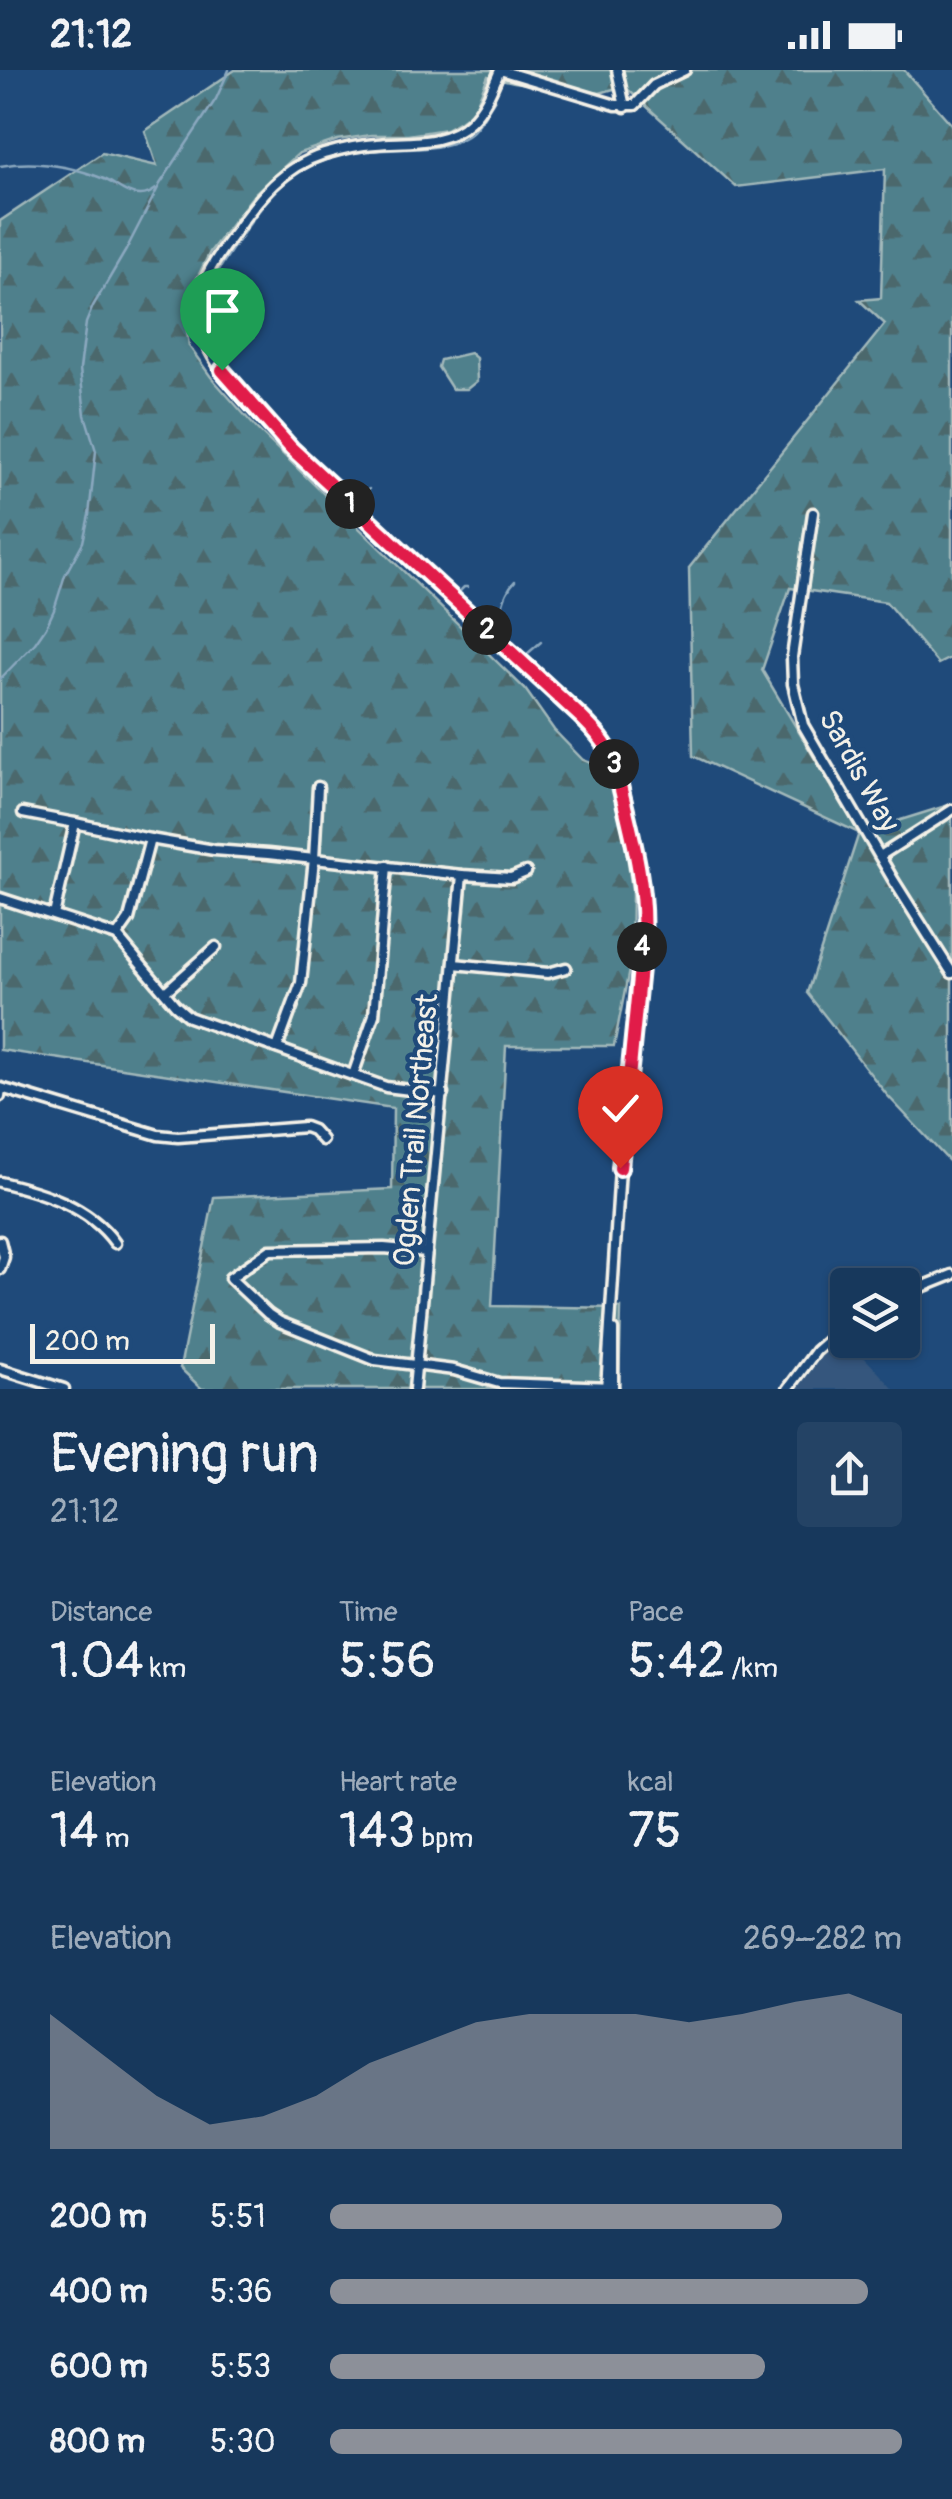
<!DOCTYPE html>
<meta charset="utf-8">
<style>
body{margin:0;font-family:Pangolin,sans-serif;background:#244365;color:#f1f3f6;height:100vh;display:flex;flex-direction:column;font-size:38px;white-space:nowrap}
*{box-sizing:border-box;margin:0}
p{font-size:32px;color:#9eacbb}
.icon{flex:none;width:55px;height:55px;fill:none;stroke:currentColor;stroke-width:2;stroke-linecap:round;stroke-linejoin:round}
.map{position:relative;height:1319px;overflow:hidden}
.sheet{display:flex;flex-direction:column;background:#17385c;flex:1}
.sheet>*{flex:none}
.fabs{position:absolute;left:830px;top:1198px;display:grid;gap:20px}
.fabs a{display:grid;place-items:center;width:90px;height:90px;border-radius:10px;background:#17385c;box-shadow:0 2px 8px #0004,0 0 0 2px #365272;font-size:50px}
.scale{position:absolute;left:30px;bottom:25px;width:185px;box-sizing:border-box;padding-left:10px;border:5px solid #f4f1e8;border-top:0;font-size:28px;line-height:35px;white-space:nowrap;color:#f4f1e8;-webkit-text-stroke:8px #1f4a7a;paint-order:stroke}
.pin{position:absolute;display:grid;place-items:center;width:85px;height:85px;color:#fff;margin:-102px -42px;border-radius:50% 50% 50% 0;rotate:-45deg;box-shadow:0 0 10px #0007}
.pin .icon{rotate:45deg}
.km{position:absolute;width:50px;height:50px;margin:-25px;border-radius:50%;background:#222;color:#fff;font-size:28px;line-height:50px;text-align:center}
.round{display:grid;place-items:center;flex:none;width:105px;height:105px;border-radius:10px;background:#244365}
.summary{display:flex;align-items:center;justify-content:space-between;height:170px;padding:0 50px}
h1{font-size:55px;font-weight:600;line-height:75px}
.metrics{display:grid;grid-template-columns:repeat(3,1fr);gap:15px;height:170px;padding:10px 50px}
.metrics div{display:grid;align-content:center}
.metrics b{font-size:50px;font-weight:600}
.metrics small{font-size:28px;font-weight:400}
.metrics p{font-size:28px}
.chart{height:280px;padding:20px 50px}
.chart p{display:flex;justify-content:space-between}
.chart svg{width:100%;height:180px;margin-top:10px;fill:#8c9099;opacity:.7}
ul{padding:0 50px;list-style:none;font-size:32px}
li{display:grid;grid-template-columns:160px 120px 1fr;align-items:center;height:75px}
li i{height:25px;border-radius:12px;background:#8c9099}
.status{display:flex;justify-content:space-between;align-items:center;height:70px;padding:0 50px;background:#17385c;direction:ltr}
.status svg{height:28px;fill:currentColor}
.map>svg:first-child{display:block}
.built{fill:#34577d}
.grass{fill:#4f808c;stroke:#a2b8ba;stroke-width:2.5}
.forest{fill:url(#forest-firs);stroke:#a2b8ba;stroke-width:2.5}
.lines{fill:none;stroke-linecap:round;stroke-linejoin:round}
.stream{stroke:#8ba8bf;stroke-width:2.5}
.minor-casing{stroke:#f4f1e8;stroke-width:15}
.minor{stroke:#1f4a7a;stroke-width:8}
.route-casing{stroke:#fff;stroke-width:20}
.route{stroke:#e11d48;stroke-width:12}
.labels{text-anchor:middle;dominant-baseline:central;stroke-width:9;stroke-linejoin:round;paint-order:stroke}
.street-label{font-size:30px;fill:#f4f1e8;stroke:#1f4a7a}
</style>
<div class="status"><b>21:12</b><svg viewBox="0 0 49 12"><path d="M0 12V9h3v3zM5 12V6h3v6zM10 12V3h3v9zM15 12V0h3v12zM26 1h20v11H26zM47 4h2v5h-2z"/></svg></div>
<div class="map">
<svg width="952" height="1319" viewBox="0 0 952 1319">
<defs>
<pattern id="forest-firs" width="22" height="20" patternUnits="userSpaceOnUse" patternTransform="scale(2.5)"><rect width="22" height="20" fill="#4f808c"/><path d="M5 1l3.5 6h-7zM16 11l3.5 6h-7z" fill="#4c676c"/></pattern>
</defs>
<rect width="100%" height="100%" fill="#1f4a7a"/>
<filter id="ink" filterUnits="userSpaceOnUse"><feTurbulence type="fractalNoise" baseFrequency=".01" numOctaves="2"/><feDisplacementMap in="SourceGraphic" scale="20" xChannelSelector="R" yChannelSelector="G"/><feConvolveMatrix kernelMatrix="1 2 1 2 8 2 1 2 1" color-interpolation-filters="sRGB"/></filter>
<g filter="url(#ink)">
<!-- built -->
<path class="built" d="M841,1260l7,10 46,49h-96z"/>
<!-- grass -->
<path class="grass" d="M470,283l6,5 1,23 -10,8h-15l-14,-22 2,-7z"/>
<!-- forest -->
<path class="forest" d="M235,0h669l48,55v532l-14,7 -52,-62 -96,-14 -28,82 97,163 93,-29v356l-3,1 -62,-66 -80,-102 52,-160 -166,-77 -4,-188 196,-244 -26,-24 22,-2 4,-129 -149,18 -112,-101 -24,7 -86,-11 -26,-6 -14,35 -14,10 -14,8 -38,6h-37l-33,5 -39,13 -44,40 -45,59 -17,34 -8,30 4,30 22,31 47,53 267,259 29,41 29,30 19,7 5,6 13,32 12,85 -1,70 -17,86h-108l-14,260 129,2 -2,81h-417l-22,-21 34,-171 178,-8 1,-81 -393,-58v-829l102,-68 55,13 -12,-35z"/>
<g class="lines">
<!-- stream -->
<g class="stream">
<path d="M0,96c35,-6 71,0 104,13 12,5 23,17 37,16 6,0 11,-3 15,-6"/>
<path d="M213,274c-15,-37 -4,-61 18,-93 21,-30 38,-61 71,-80 24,-15 54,-20 82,-21 26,-2 60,1 83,-14 12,-8 20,-25 28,-37"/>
<path d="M256,329l30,35"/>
<path d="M359,429l10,-10"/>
<path d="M430,498l149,136"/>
<path d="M458,523l6,-6h3"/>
<path d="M496,554c7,-14 7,-31 19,-43"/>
<path d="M498,583l22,16 57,55"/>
<path d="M527,584l14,-12"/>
<path d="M0,609l35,-36 11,-16 8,-17 11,-35 18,-33 6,-27 7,-64 -11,-36 -5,-46 6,-46 7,-17 33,-56 34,-66 56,-85 13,-29"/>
<path d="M592,646h1"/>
</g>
<defs>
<g id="minor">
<path d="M617,0l8,37"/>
<path d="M813,443l-21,144 1,27 10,41 91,156 58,92"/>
<path d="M23,743l52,10 -21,92"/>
<path d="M75,753l75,16 -21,80 -12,17"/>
<path d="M150,769l64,11 54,4 194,21 49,3 15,-6"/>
<path d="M880,786l72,-46"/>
<path d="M0,828l117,38 58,69 14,12 197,70 57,7"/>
<path d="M454,894l94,9 18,-5"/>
<path d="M165,922l51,-45"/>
<path d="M277,978l24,-65 13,-124 4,-72"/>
<path d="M353,1005l21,-60 13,-149"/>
<path d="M0,1026l1,-8 157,47 20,2 127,-10 8,3 9,10"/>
<path d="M0,1112c42,10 89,24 115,61"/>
<path d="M0,1171l4,16 -4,12"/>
<path d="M427,1182l-43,-4 -114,2 -40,28 38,36 12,8 95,38 79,10 45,13 114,4"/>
<path d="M902,1225l50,-20"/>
<path d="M0,1299l64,20"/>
<path d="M414,1319l48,-514"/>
<path d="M606,1319l14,-221 24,-243 -2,-30 -9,-50 -18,-77 -11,-25 -24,-27c-48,-44 -96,-89 -145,-133 -35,-33 -70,-65 -105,-99 -40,-38 -122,-108 -131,-163 -5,-35 17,-63 36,-89 24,-35 48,-65 89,-78 17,-5 35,-9 52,-10 31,-3 70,2 94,-22 15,-14 22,-33 30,-52l116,35h19l19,-20 31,-15"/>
<path d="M613,1319v-59"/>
<path d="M788,1319l28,-38 32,-28"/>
</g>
</defs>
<!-- minor casing -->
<use href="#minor" class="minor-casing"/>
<!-- minor -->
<use href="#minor" class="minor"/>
</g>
</g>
<g class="lines" filter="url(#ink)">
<defs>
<path id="route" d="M222,300l69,78 289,268c11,11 23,23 30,37 7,14 9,30 13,45 11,45 23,93 20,140l-23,230"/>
</defs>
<!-- route casing -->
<use href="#route" class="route-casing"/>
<!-- route -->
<use href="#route" class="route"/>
</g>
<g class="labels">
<!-- street labels -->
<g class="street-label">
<text transform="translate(859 701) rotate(61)">Sardis Way</text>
<text transform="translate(416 1060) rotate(-85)">Ogden Trail Northeast</text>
</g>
</g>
</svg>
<div class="fabs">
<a><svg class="icon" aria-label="layers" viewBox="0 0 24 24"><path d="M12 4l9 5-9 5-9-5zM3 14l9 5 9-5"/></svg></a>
</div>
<div class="scale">200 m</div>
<div class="pin" style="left:222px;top:300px;background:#1e9e55"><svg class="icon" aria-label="arrive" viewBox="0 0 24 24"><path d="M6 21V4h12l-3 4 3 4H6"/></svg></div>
<div class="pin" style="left:620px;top:1098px;background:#d93025"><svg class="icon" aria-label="check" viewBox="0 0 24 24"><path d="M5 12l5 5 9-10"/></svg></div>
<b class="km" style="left:350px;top:434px">1</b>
<b class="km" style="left:487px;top:560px">2</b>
<b class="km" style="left:614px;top:694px">3</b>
<b class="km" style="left:642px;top:877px">4</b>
</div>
<section class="sheet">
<div class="summary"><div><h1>Evening run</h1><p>21:12</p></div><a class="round"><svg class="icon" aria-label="share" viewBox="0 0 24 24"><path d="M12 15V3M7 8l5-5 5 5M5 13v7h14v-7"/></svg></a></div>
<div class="metrics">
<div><p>Distance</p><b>1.04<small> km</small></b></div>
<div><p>Time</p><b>5:56</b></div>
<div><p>Pace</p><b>5:42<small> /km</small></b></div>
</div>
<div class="metrics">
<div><p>Elevation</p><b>14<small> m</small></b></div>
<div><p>Heart rate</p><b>143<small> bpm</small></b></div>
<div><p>kcal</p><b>75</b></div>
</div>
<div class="chart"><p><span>Elevation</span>269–282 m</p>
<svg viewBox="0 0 160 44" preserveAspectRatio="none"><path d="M0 44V11L10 21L20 31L30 38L40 36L50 31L60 23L70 18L80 13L90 11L100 11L110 11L120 13L130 11L140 8L150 6L160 11V44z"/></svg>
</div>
<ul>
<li><b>200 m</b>5:51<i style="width:79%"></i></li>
<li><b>400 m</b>5:36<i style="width:94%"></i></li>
<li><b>600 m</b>5:53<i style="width:76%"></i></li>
<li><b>800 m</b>5:30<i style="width:100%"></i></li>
</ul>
</section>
